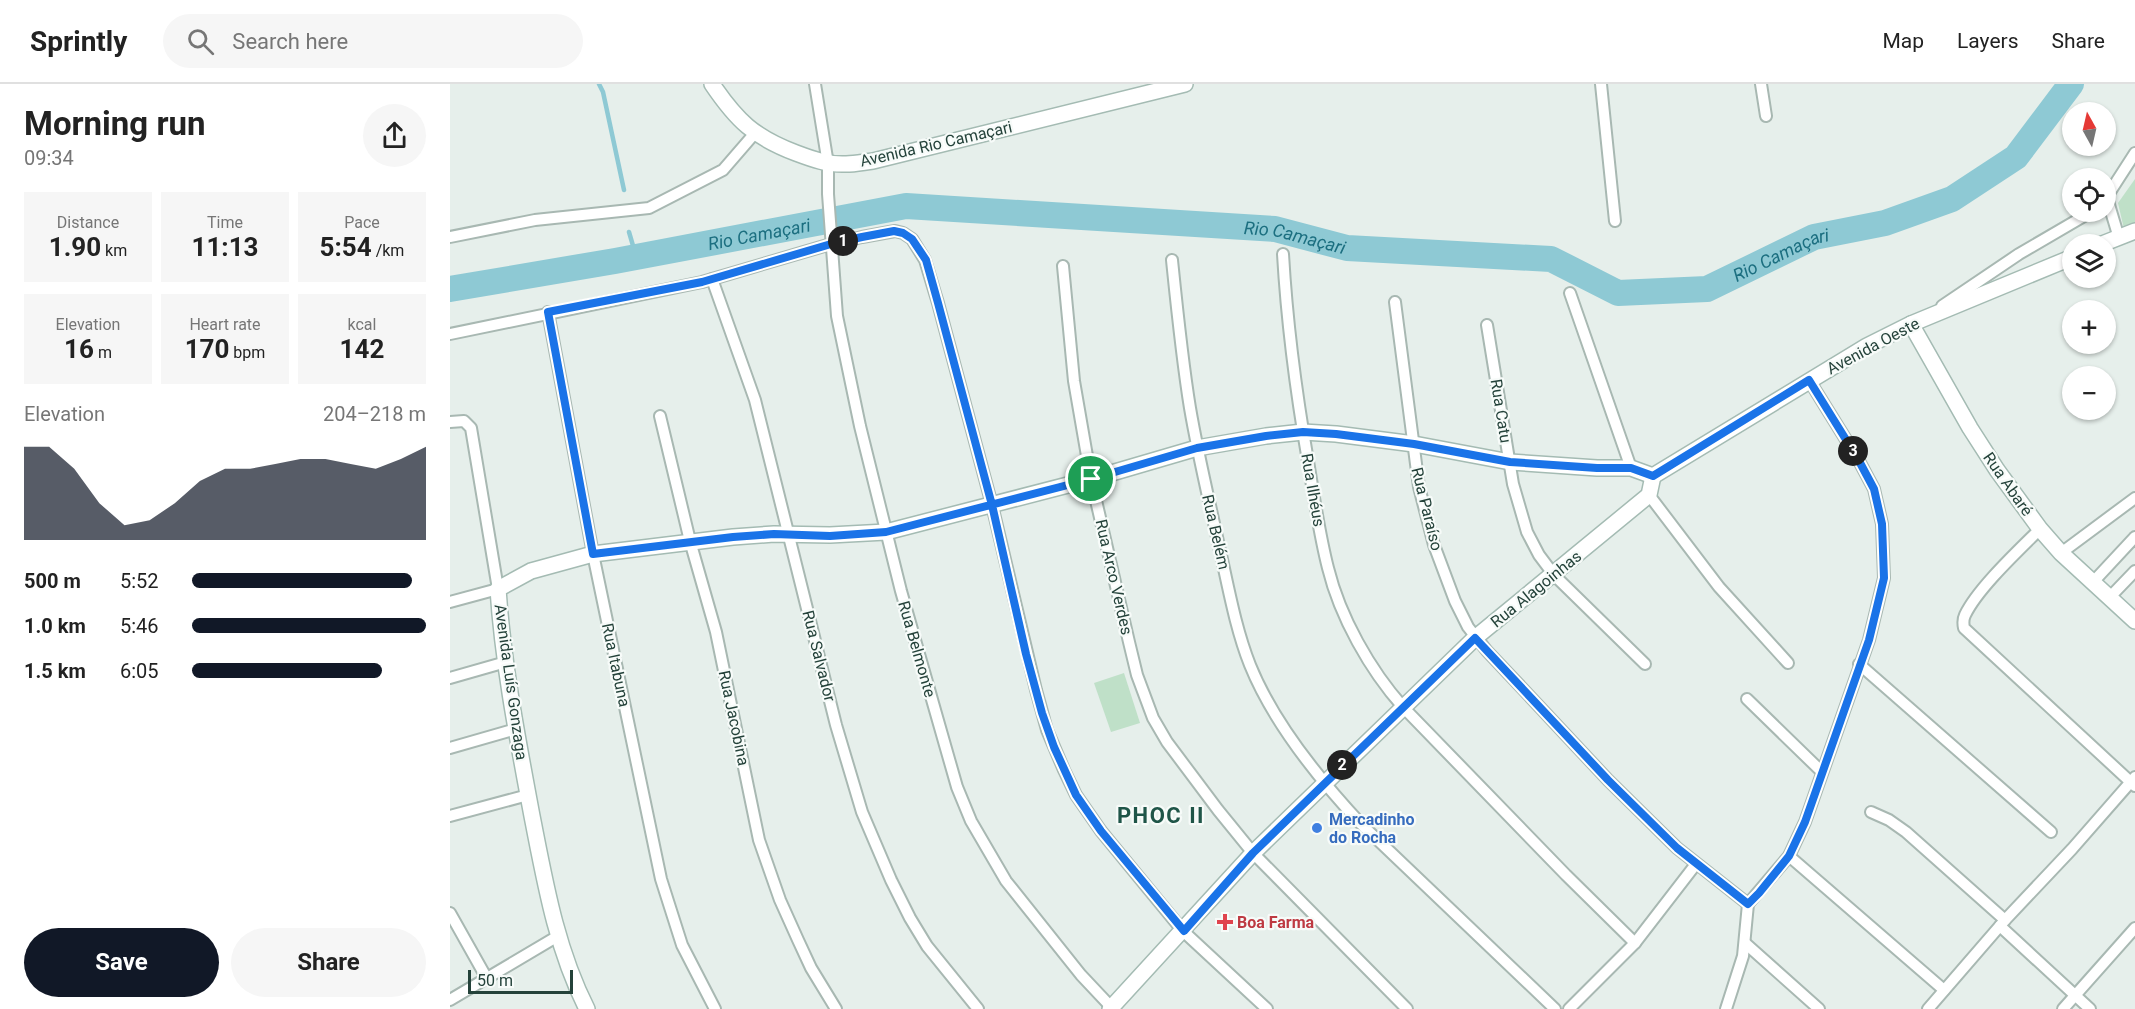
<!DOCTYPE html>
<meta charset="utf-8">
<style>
body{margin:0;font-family:Roboto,sans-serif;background:#f6f6f6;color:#222;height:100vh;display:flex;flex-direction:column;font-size:22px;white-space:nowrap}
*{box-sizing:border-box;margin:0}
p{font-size:20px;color:#767676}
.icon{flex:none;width:33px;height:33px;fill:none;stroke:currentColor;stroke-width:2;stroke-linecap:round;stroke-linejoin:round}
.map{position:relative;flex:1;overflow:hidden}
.sheet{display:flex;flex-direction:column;background:#fff;width:450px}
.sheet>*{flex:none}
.needle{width:39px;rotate:352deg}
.tools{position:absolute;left:1612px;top:18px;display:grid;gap:12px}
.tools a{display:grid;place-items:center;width:54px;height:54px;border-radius:50%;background:#fff;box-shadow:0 2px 4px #0004;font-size:30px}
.scale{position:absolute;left:18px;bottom:15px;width:105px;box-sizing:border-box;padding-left:6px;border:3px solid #24423a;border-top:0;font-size:16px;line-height:21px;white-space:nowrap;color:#24423a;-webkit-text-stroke:4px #f7fbf9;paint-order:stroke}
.pin{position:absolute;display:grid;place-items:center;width:51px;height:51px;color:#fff;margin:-26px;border:3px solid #fff;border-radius:50%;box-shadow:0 2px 6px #0007}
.km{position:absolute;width:30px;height:30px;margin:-15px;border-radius:50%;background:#222;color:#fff;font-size:16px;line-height:30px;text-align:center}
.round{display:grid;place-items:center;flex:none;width:63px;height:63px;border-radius:32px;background:#f6f6f6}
.head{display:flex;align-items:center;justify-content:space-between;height:102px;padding:0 24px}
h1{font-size:33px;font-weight:700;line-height:45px}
.stats{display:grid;grid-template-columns:repeat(3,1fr);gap:9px;height:102px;padding:6px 24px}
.stats div{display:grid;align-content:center;border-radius:0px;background:#f6f6f6;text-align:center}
.stats b{font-size:26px;font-weight:700}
.stats small{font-size:16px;font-weight:400}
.stats p{font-size:16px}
.chart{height:168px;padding:12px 24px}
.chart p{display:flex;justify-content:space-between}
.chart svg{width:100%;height:108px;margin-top:6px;fill:#111827;opacity:.7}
.primary-button{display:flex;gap:12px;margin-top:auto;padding:12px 24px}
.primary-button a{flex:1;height:69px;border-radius:36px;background:#111827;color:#fff;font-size:24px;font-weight:700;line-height:69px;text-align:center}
.primary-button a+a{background:#f6f6f6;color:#222}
ul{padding:0 24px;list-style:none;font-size:20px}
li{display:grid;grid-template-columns:96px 72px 1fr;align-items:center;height:45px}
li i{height:15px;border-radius:8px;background:#111827}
header{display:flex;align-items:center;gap:36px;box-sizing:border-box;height:84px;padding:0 30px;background:#fff;border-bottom:2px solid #e0e0e0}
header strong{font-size:28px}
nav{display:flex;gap:33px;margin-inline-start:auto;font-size:21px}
.search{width:420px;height:54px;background:#f6f6f6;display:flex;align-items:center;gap:15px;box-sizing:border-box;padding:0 21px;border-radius:33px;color:#767676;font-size:22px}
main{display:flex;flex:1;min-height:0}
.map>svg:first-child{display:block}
.green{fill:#bfe0c8}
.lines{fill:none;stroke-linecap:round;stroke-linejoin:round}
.stream{stroke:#8ec9d4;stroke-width:4.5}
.river{stroke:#8ec9d4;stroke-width:26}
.street-casing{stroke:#a8b8b2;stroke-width:14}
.secondary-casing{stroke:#a4bbb3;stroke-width:18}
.street{stroke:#fff;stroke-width:10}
.secondary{stroke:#fff;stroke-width:15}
.route-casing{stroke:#fff;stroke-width:12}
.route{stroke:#1a73e8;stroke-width:8}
.shop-dot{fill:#3f7fe0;stroke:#f7fbf9;stroke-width:2}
.health-dot{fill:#e0444e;stroke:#f7fbf9;stroke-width:2}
.labels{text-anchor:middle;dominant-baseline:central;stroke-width:4.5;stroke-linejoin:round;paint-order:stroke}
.street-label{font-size:16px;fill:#24423a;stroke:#f7fbf9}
.shop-label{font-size:16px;font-weight:bold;fill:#366cbe;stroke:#f7fbf9;text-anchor:start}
.health-label{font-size:16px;font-weight:bold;fill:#be3a42;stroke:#f7fbf9;text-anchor:start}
.water-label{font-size:18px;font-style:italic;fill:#1c6f80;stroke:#f7fbf9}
.district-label{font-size:22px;font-weight:bold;letter-spacing:1.5px;fill:#1f5548;stroke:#f7fbf9}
</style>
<header>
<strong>Sprintly</strong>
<div class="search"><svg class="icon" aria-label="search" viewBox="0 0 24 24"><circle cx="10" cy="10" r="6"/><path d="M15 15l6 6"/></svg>Search here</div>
<nav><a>Map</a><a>Layers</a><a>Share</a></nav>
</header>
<main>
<section class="sheet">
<div class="head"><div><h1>Morning run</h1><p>09:34</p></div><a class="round"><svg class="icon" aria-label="share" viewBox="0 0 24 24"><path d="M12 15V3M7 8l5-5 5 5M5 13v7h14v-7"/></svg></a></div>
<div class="stats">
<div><p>Distance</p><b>1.90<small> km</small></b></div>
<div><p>Time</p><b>11:13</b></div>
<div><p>Pace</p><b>5:54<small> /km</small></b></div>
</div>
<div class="stats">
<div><p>Elevation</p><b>16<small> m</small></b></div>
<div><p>Heart rate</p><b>170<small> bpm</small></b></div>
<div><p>kcal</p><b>142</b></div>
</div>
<div class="chart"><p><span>Elevation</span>204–218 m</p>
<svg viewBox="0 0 160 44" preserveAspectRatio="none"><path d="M0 44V6L10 6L20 15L30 29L40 38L50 36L60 29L70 20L80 15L90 15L100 13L110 11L120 11L130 13L140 15L150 11L160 6V44z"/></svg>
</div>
<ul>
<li><b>500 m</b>5:52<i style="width:94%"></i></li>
<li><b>1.0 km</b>5:46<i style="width:100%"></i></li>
<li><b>1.5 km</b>6:05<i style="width:81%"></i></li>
</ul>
<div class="primary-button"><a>Save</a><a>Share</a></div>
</section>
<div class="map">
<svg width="1685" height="925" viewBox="0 0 1685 925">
<rect width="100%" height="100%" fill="#e6efeb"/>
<!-- green -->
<g class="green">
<path d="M1685,95v45l-11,5 -6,-26z"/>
<path d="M674,589l16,50 -29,9 -17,-49z"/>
</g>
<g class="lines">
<!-- stream -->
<g class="stream">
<path d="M149,0l4,8 21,98"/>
<path d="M179,148l7,24"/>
</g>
<!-- river -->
<path class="river" id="s1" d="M0,205l165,-28 291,-55 369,23 72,19 204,11 67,34 89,-4 107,-52 71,-14 67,-24 64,-42 55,-73"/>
<defs>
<g id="street">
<path d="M365,0l13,80v30l9,122 23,110 41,165 56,196 14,34 35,60 75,94 32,34"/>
<path d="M1151,0l14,137"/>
<path d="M1311,0l5,32"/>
<path d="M1656,114l29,-45"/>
<path d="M1657,114l12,40"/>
<path d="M0,153l85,-17 114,-12 74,-38 32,-37"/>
<path d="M833,170c4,70 13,138 25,207 6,36 11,72 20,107 12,49 42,102 75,139l163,168 69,68"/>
<path d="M722,176c5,49 10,99 18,148 8,47 19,92 29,138 9,39 16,81 31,119 23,57 69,114 111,159l194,185"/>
<path d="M613,182l11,115 17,98 38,163 8,33 16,43 14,24 51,68 35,43 154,156"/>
<path d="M262,195l43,121 81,325 26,87 29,68 19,38 17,28 51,63"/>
<path d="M1120,209l61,175"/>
<path d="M945,218l24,185 15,58 21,56 13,26 19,24 34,36 87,93 69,68 71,56"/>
<path d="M1492,222l77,-52 72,-42"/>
<path d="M98,228l45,242 68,325 21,66 33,64"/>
<path d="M1037,241l26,159 14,48 12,23 15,20 91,89"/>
<path d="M0,250l252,-52 129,-38 31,-7 33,-6 8,2 9,6 13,21 13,43 54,202 44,185 11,40 17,40 12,25 25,36 82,100 84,78"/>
<path d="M210,332l30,125 26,91 43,208 21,60 18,40 13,28 25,41"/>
<path d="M0,338l14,-1 7,7 27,161 -48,13"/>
<path d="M1199,411l70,92 69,76"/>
<path d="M1590,445c-21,21 -62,59 -75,86 -2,4 -2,8 -1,13l171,158"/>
<path d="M1611,469l74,-55"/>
<path d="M1644,497l41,-44"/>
<path d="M1660,513l25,-26"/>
<path d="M1409,580l192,168"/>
<path d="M0,594l56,-16"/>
<path d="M1297,615l75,73"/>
<path d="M0,664l66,-19"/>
<path d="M1421,728l18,8 17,12 99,88"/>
<path d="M0,732l78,-21"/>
<path d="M1339,772l155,134"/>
<path d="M0,829l36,64"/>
<path d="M1550,842l90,83"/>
<path d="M1295,859l74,66"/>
<path d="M0,916l108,-64"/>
<path d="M1119,925l66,-66 61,-79"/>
<path d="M1276,925l17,-53 5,-52 41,-48 16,-34 64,-182 15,-62 -2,-54 -8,-35 -16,-30 -49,-79"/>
<path d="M1478,925l77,-89 67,-71 63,-72"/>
<path d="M1613,925l72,-81"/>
</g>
<g id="secondary">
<path d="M262,0c25,37 42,53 84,69 16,6 32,12 50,11 9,0 18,-2 27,-3l312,-77"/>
<path d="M1652,160l33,-13"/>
<path d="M1461,240l59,104 27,42 43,59 21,24 74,68"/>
<path d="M1203,392l214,-130 44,-22 162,-67"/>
<path d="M137,925c-31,-61 -42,-127 -55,-193 -14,-75 -29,-151 -34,-227l33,-18 62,-17 140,-17 41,-3 56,1 56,-3 205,-53 106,-31 69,-12 37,-4 33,2 78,10 96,18 87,6h34l22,8"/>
<path d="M660,925l143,-156 222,-215 174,-143 4,-19"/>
</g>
</defs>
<!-- street casing -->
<use href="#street" class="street-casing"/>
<!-- secondary casing -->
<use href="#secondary" class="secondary-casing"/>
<!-- street -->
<use href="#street" class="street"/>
<!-- secondary -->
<use href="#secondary" class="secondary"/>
</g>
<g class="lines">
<defs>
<path id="route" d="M641,395l-205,53 -56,4 -56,-2 -41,3 -140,17 -45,-242 154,-30 129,-38 31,-7 32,-6 9,2 9,6 14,21 12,43 54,202 34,149 16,59 12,34 22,48 25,36 83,100 69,-78 222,-215 133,142 69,68 71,56 11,-11 30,-37 16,-34 64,-182 15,-62 -2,-54 -8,-35 -16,-30 -49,-79 -156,96 -22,-8h-34l-87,-6 -96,-18 -78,-10 -33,-2 -37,4 -69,12 -106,31"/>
</defs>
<!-- route casing -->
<use href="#route" class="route-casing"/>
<!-- route -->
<use href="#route" class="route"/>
</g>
<!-- markers -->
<circle class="shop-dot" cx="867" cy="744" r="6"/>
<path class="health-dot" d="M772 829h6v6h6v6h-6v6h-6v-6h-6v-6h6z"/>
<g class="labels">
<!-- street labels -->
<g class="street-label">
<text transform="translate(486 60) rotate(-13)">Avenida Rio Camaçari</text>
<text transform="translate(1423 262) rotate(-28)">Avenida Oeste</text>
<text transform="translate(1051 327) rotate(81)">Rua Catu</text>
<text transform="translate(1558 400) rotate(55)">Rua Abaré</text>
<text transform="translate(863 406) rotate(80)">Rua Ilhéus</text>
<text transform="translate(977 425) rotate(76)">Rua Paraíso</text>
<text transform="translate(766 448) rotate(77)">Rua Belém</text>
<text transform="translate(664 493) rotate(77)">Rua Arco Verdes</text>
<text transform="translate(1086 505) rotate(-39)">Rua Alagoinhas</text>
<text transform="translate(467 565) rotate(74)">Rua Belmonte</text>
<text transform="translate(369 572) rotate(76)">Rua Salvador</text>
<text transform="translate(166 581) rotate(78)">Rua Itabuna</text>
<text transform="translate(61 598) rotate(82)">Avenida Luís Gonzaga</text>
<text transform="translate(284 634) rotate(78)">Rua Jacobina</text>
</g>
<!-- shop labels -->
<g class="shop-label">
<text x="879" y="735">Mercadinho<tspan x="879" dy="18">do Rocha</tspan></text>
</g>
<!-- health labels -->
<g class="health-label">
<text x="787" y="838">Boa Farma</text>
</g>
<!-- water labels -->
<g class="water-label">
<text stroke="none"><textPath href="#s1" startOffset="314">Rio Camaçari</textPath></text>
<text stroke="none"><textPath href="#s1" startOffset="854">Rio Camaçari</textPath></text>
<text stroke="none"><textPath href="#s1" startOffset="1358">Rio Camaçari</textPath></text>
</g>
<!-- district labels -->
<g class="district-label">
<text x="711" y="731">PHOC II</text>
</g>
</g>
</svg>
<div class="tools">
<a><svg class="needle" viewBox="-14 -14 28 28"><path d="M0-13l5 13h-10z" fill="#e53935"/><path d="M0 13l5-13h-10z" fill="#767676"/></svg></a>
<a><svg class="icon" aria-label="locate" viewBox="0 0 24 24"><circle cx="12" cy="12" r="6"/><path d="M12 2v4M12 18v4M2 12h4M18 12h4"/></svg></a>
<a><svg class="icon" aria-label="layers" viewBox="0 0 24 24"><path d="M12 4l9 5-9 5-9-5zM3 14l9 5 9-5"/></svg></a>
<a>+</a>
<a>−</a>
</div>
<div class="scale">50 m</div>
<div class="pin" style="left:641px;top:395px;background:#1e9e55"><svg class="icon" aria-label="arrive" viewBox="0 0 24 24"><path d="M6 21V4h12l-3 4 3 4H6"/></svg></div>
<b class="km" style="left:393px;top:157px">1</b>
<b class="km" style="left:892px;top:681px">2</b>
<b class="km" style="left:1403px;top:367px">3</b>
</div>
</main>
